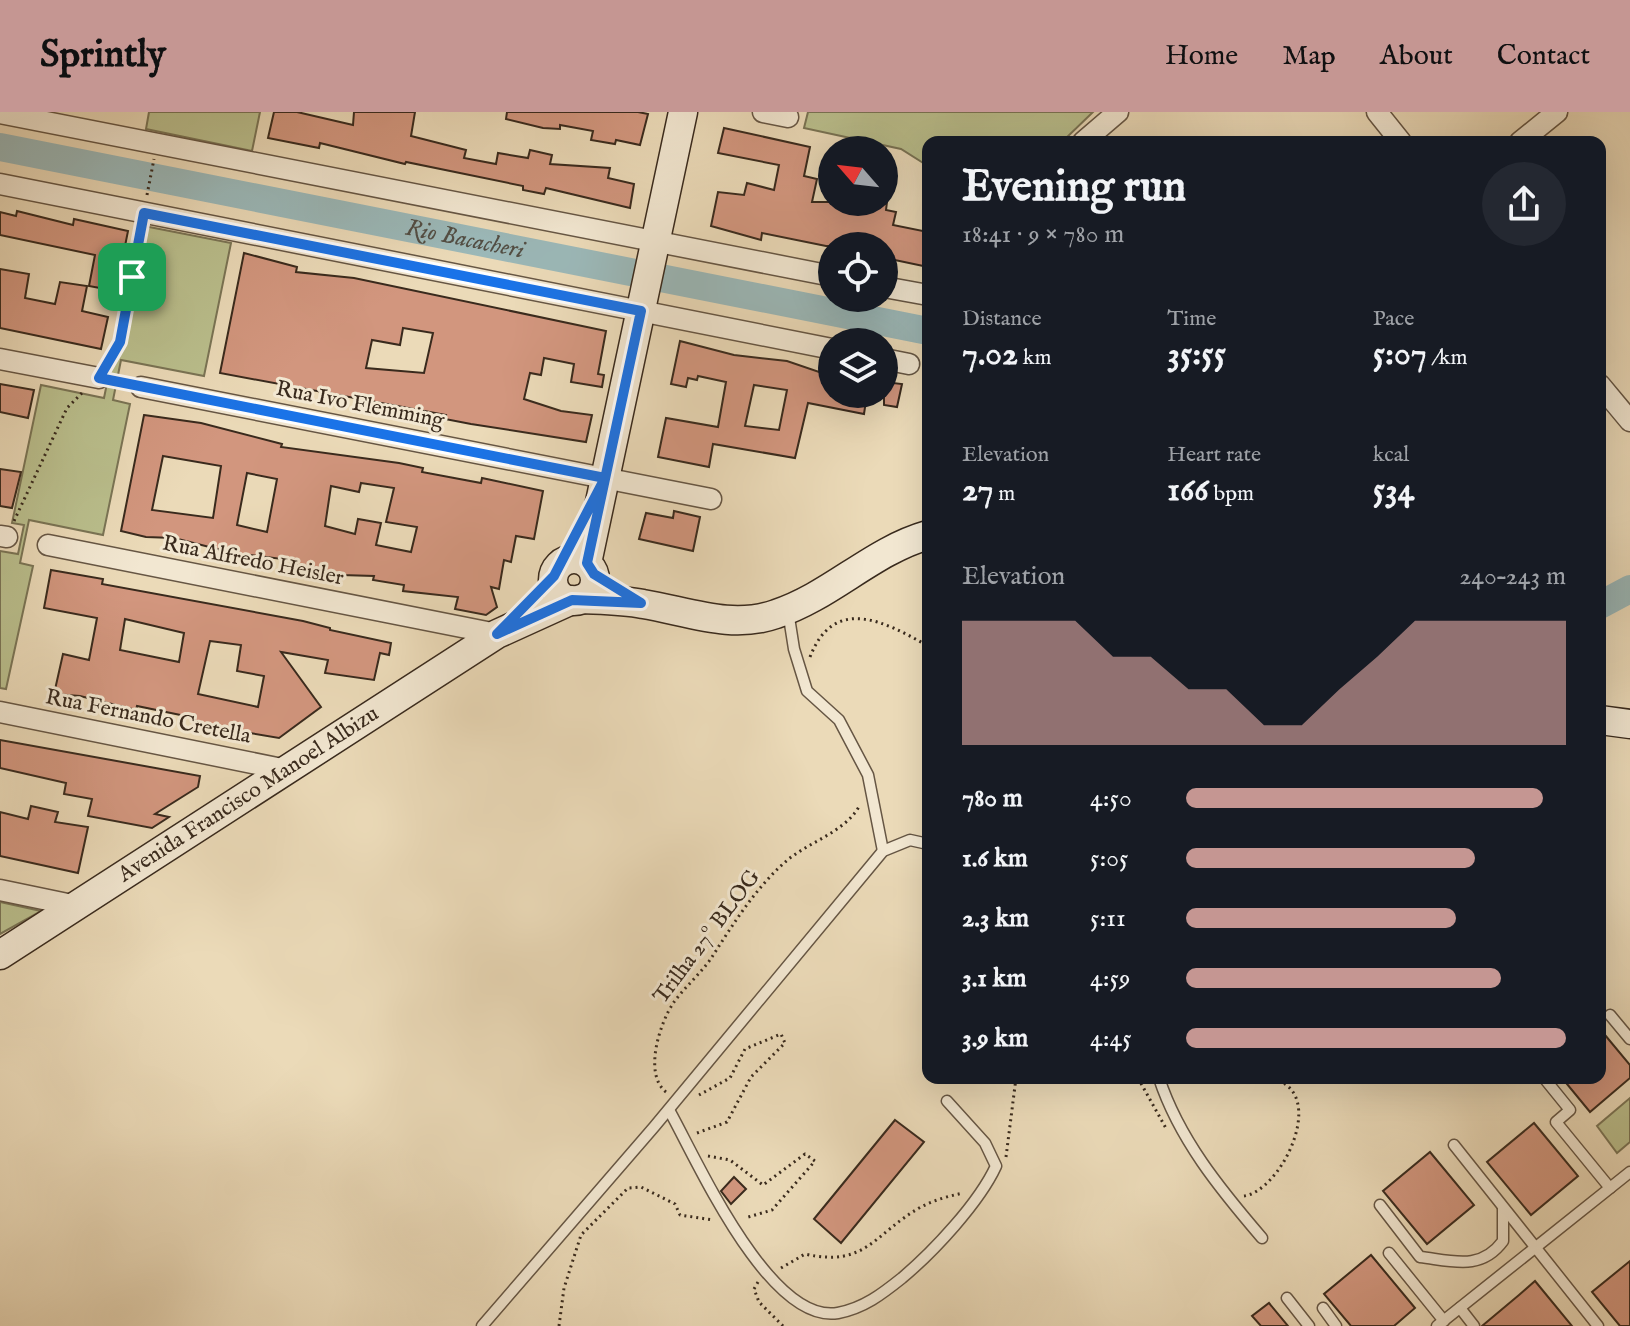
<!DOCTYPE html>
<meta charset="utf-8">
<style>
body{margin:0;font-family:"IM FELL English",serif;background:#242831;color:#f1f3f6;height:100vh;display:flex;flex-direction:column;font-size:30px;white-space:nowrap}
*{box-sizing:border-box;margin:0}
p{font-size:26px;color:#9ea1a6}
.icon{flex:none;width:44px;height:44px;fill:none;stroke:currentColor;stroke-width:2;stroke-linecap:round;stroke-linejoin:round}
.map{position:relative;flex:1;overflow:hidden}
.details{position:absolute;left:922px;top:24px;width:684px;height:948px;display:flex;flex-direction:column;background:#171b24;border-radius:16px;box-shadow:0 8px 32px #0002}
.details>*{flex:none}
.needle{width:52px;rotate:298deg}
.controls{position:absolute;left:818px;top:24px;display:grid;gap:16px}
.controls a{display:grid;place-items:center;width:80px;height:80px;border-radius:50%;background:#171b24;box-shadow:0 8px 32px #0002;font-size:40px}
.pin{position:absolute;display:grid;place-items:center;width:68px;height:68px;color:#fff;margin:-34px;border-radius:16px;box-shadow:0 4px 12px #0006}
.round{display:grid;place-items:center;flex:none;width:84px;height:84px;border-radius:42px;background:#242831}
.head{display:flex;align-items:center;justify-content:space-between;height:136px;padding:0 40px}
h1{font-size:44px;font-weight:700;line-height:60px}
.stats{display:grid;grid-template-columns:repeat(3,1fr);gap:12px;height:136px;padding:8px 40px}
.stats div{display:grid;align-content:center}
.stats b{font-size:34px;font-weight:700}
.stats small{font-size:22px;font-weight:400}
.stats p{font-size:22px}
.chart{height:224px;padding:16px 40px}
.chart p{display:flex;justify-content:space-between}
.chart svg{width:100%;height:144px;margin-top:8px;fill:#c59692;opacity:.7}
ul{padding:0 40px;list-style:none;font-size:26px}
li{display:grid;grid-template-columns:128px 96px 1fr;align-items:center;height:60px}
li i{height:20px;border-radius:10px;background:#c59692}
header{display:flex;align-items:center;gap:48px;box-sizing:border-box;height:112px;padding:0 40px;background:#c59692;color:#111}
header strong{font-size:38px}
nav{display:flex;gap:44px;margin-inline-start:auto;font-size:28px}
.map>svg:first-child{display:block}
.green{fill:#babf8d;stroke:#7a7455;stroke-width:2}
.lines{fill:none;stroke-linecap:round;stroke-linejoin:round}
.river{stroke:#9bb8b8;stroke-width:28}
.building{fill:#d2967e;stroke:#392a1d;stroke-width:2;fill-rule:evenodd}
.lane-casing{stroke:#665644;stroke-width:13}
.street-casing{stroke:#665644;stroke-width:23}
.secondary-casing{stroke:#392a1d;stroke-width:31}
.path{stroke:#392a1d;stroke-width:3;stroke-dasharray:2 4;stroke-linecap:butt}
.lane{stroke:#f2e7d1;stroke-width:10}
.street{stroke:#f2e7d1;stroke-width:20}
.secondary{stroke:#f2e7d1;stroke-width:28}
.route-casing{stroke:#fff;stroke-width:16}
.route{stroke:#1a73e8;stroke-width:10}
.labels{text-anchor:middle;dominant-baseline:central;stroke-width:6;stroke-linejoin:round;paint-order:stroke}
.street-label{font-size:22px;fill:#392a1d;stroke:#f2e7d1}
.water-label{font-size:24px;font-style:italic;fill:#524e44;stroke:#f2e7d1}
</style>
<header>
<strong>Sprintly</strong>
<nav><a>Home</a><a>Map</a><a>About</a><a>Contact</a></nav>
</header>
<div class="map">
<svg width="1630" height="1214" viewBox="0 0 1630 1214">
<rect width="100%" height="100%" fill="#ebdab8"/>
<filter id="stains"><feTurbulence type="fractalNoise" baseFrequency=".0025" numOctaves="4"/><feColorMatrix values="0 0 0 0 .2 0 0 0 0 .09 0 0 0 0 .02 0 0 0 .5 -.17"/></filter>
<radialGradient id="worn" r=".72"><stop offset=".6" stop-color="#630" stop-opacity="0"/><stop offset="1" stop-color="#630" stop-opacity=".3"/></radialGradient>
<!-- green -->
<g class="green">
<path d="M149,0h111l-8,39 -106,-22z"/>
<path d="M808,0h285l-31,30h-134v24l-27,-17 -97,-21z"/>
<path d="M139,113l92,18 -27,133 -83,-16 -8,40 17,4 -27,131 -74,-15 -9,43 13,3 -27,123 -6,-1v-137l18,3 6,-29 -12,-2 29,-138 63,13z"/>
<path d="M0,790l41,9 -41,23z"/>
<path d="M1630,986v44l-13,11 -20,-27z"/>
</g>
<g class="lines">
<!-- river -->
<g class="river">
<path id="s1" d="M0,35l928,184"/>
<path d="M1600,493l30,-16"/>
</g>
</g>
<!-- building -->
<g class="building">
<path d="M274,0h23l56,13 1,-13h61l-4,24 55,14 -2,8 32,6 2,-11 30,5 2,-8 22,5 -2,9 60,4 -2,10 26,6 -4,24 -84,-20 -2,6 -21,-4v-4l-117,-24 -1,2 -85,-21 -1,5 -51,-10z"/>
<path d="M507,0h131l10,2 -8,31 -24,-5 -1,4 -24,-4 2,-9 -33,-6v4l-17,-1 -37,-9z"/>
<path d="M724,16l86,19 -6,29 13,3 -5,23h75l-1,8 10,2 -3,13 35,7v35l-38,-8 1,-4 -7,-1v-8h-58l-64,-13 -1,7 -50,-14 7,-34 26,3 3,-12 27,7 5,-25 -61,-12z"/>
<path d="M17,99l56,14 1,-6 54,12 -12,60 -27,-5 6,-31 -95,-20v-23l16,4z"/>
<path d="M244,141l53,14 -1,5 58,6 252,53 -8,43 6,1 -2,12 -31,-5 3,-18 -30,-6 -3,17 -11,-2 -6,26 37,12 31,4 -6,27 -115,-18 -26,-5 1,-4 -226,-42zM403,216l30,5 -9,40 -58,-5 6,-28 28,5z"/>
<path d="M0,157l29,5 -4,24 30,6 5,-22 27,4 -5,25 26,6 -7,32 -101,-21z"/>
<path d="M680,229l54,14 53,6 32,11 1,-4 12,3v23h35l-3,20 -56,-11 -13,55 -82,-14 -4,23 -51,-10 8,-39 52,9 8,-45 -28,-6 -1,4 -9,-2 -2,9 -15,-3zM754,273l33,5 -8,40 -34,-4z"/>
<path d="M884,270l18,2 -5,23 -13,-2z"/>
<path d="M0,272l34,6 -6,28 -28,-6z"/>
<path d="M144,303l57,8 81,21 -1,3 118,16 24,5 -1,4 59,11 1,-5 61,13 -9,48 -18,-3 -5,26 -7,-2 -5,29 -8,-2 6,20 -11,8 -31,-6 3,-12 -55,-6 1,-6 -31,-5 1,-4 -33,-1 -51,-11 1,-4 -58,-7 -59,-15 -28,-1 -25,-6zM163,344l58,10 -8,52 -61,-8zM247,361l30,6 -10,53 -30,-7zM361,371l33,5 -8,34 31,5 -6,25 -35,-7 5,-22 -23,-4 -3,15 -30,-8 6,-40 28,6z"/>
<path d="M0,357l21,3 -9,36 -12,-2z"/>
<path d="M674,399l26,6 -7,34 -54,-12 7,-26 27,5z"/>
<path d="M51,458l52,9 -1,5 201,37 27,7v2l61,13 -2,12 -9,-2 -6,27 -49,-7 3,-13 -47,-8 40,55 -42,31 -53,-9 -32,-8 1,-3 -58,-12 -1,4 -56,-14 -26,-2 9,-40 26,6 8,-42 -53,-10zM125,507l59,14 -5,29 -59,-12zM210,529l31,4 -4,26 27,5 -6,31 -60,-13z"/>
<path d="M0,628l200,36 -2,11 -43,27 14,3 -17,11 -64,-12 4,-17 -28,-5 2,-11 -66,-15z"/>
<path d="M31,694l27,6 -3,10 33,5 -10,46 -78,-17v-44l28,7z"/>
<path d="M1600,917l30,36v13l-40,34 -28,-34h38z"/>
<path d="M895,1008l29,22 -83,101 -27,-24z"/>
<path d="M1534,1011l44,53 -47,39 -44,-53z"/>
<path d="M1430,1040l44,53 -47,39 -44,-53z"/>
<path d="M734,1065l12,12 -15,15 -10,-13z"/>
<path d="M1371,1143l44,53 -21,18h-43l-27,-32z"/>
<path d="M1630,1149v65h-10l-28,-34z"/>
<path d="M1535,1169l37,45h-90l37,-31z"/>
<path d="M1269,1191l19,23h-27l-9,-10z"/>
</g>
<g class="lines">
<defs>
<g id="lane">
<path d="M788,499l6,38 13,42 32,29 29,55 15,76"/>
<path d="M1610,903l20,24"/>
<path d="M1159,966c20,61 61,111 103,160"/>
<path d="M1544,966l26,32 -14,12 54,66"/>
<path d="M669,998c27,48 100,215 169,203 26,-5 44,-19 64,-35 31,-26 77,-75 94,-112l-11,-23 -38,-42"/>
<path d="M1454,1033l144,181"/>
<path d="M1380,1093l40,52c33,4 61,14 83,-16v-32"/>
<path d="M1389,1141l55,68"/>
<path d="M1287,1186l22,28"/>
<path d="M1323,1196l13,18"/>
<path d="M1460,1196l14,18"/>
<path d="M482,1214l172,-199 229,-276 27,-11 18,4"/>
<path d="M1437,1214l193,-154"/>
</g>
<g id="street">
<path d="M763,0l25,5"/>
<path d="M1377,0l24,30"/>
<path d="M0,1l832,163"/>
<path d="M1083,30l35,-30"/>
<path d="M1520,30l37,-30"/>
<path d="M0,72l832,165"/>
<path d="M884,175l44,8"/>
<path d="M0,247l99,19"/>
<path d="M884,247l25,5"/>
<path d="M1600,273l30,36"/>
<path d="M141,275l570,112"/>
<path d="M0,424l7,1"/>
<path d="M48,433l449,89"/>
<path d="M0,600l287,58"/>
<path d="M0,778l77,16"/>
</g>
<g id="secondary">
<circle cx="574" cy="468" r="21"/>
<path d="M587,451l96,-451"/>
<path d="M581,487c21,1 42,1 62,5 44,7 88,26 133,10 55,-18 96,-63 152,-79"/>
<path d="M1600,608l30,4"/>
<path id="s2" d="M0,843l497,-321 75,-34"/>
</g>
</defs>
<!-- lane casing -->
<use href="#lane" class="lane-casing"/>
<!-- street casing -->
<use href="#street" class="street-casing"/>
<!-- secondary casing -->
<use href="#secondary" class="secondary-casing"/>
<!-- path -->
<g class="path">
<path d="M147,83l7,-36"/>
<path d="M108,250l12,-20 21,-112"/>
<path d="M14,409l53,-113 16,-16"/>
<path d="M810,545c24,-62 74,-36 118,-11"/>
<path d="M1138,966l29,52"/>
<path d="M666,980c-23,-18 -6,-70 8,-90 11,-15 25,-27 36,-42 22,-34 44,-70 74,-97 23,-21 61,-30 76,-58"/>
<path d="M697,1021l30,-11 24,-45 34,-34 -4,-9 -36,15 -15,29 -31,17"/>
<path d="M708,1044l22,4 33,25 42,-31 10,7 -43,49 -27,8"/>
<path d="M1006,1045l10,-79"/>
<path d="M1244,1084c35,-5 77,-88 41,-112 -5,-3 -13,-4 -18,-6"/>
<path d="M781,1156l24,-14c62,14 69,-21 116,-47 13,-7 28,-11 42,-14"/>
<path d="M758,1170l-4,7 5,13 24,24"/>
<path d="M559,1214l5,-38 17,-53 47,-47 13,-1 34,17 5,11 33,5"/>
</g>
<!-- lane -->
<use href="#lane" class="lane"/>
<!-- street -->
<use href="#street" class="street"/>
<!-- secondary -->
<use href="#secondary" class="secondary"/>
</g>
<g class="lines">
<defs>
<path id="route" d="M132,165l-12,65 -21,36 506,100 -51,98 -57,58 75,-34 69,3 -47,-29 -7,-11 54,-252 -497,-98 -12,64"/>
</defs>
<!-- route casing -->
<use href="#route" class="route-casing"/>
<!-- route -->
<use href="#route" class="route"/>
</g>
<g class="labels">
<!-- street labels -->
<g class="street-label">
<text transform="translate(360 293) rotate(11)">Rua Ivo Flemming</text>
<text transform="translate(253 449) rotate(11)">Rua Alfredo Heisler</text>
<text transform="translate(148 605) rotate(11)">Rua Fernando Cretella</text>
<text stroke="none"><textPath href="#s2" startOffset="296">Avenida Francisco Manoel Albizu</textPath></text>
<text transform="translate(707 825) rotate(-53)">Trilha 27º BLOG</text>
</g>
<!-- water labels -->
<g class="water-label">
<text stroke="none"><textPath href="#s1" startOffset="474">Rio Bacacheri</textPath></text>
</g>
</g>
<rect width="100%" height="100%" filter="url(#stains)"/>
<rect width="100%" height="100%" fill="url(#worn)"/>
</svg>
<div class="controls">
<a><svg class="needle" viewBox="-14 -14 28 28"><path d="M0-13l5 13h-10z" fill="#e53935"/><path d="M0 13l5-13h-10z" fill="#9ea1a6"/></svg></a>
<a><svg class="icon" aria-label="locate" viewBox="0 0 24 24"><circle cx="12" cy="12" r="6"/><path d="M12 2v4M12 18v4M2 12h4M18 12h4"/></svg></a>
<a><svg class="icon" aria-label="layers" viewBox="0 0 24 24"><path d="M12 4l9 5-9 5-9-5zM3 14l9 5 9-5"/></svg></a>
</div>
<div class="pin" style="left:132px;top:165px;background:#1e9e55"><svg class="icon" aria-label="arrive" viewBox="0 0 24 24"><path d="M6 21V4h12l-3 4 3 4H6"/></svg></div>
<section class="details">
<div class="head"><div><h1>Evening run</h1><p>18:41 · 9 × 780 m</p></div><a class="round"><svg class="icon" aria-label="share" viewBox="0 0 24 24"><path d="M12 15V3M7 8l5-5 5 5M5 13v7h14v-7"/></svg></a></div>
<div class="stats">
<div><p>Distance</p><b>7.02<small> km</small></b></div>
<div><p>Time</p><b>35:55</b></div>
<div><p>Pace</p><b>5:07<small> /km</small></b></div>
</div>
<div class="stats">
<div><p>Elevation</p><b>27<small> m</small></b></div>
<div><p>Heart rate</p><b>166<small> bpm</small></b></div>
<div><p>kcal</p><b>534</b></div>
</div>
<div class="chart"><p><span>Elevation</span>240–243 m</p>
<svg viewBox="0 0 160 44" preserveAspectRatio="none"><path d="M0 44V6L10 6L20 6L30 6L40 17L50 17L60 27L70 27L80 38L90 38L100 27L110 17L120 6L130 6L140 6L150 6L160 6V44z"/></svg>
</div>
<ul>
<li><b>780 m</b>4:50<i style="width:94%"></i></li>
<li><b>1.6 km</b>5:05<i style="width:76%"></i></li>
<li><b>2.3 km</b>5:11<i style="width:71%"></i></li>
<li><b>3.1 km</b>4:59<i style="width:83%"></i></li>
<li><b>3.9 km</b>4:45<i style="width:100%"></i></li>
</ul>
</section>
</div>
